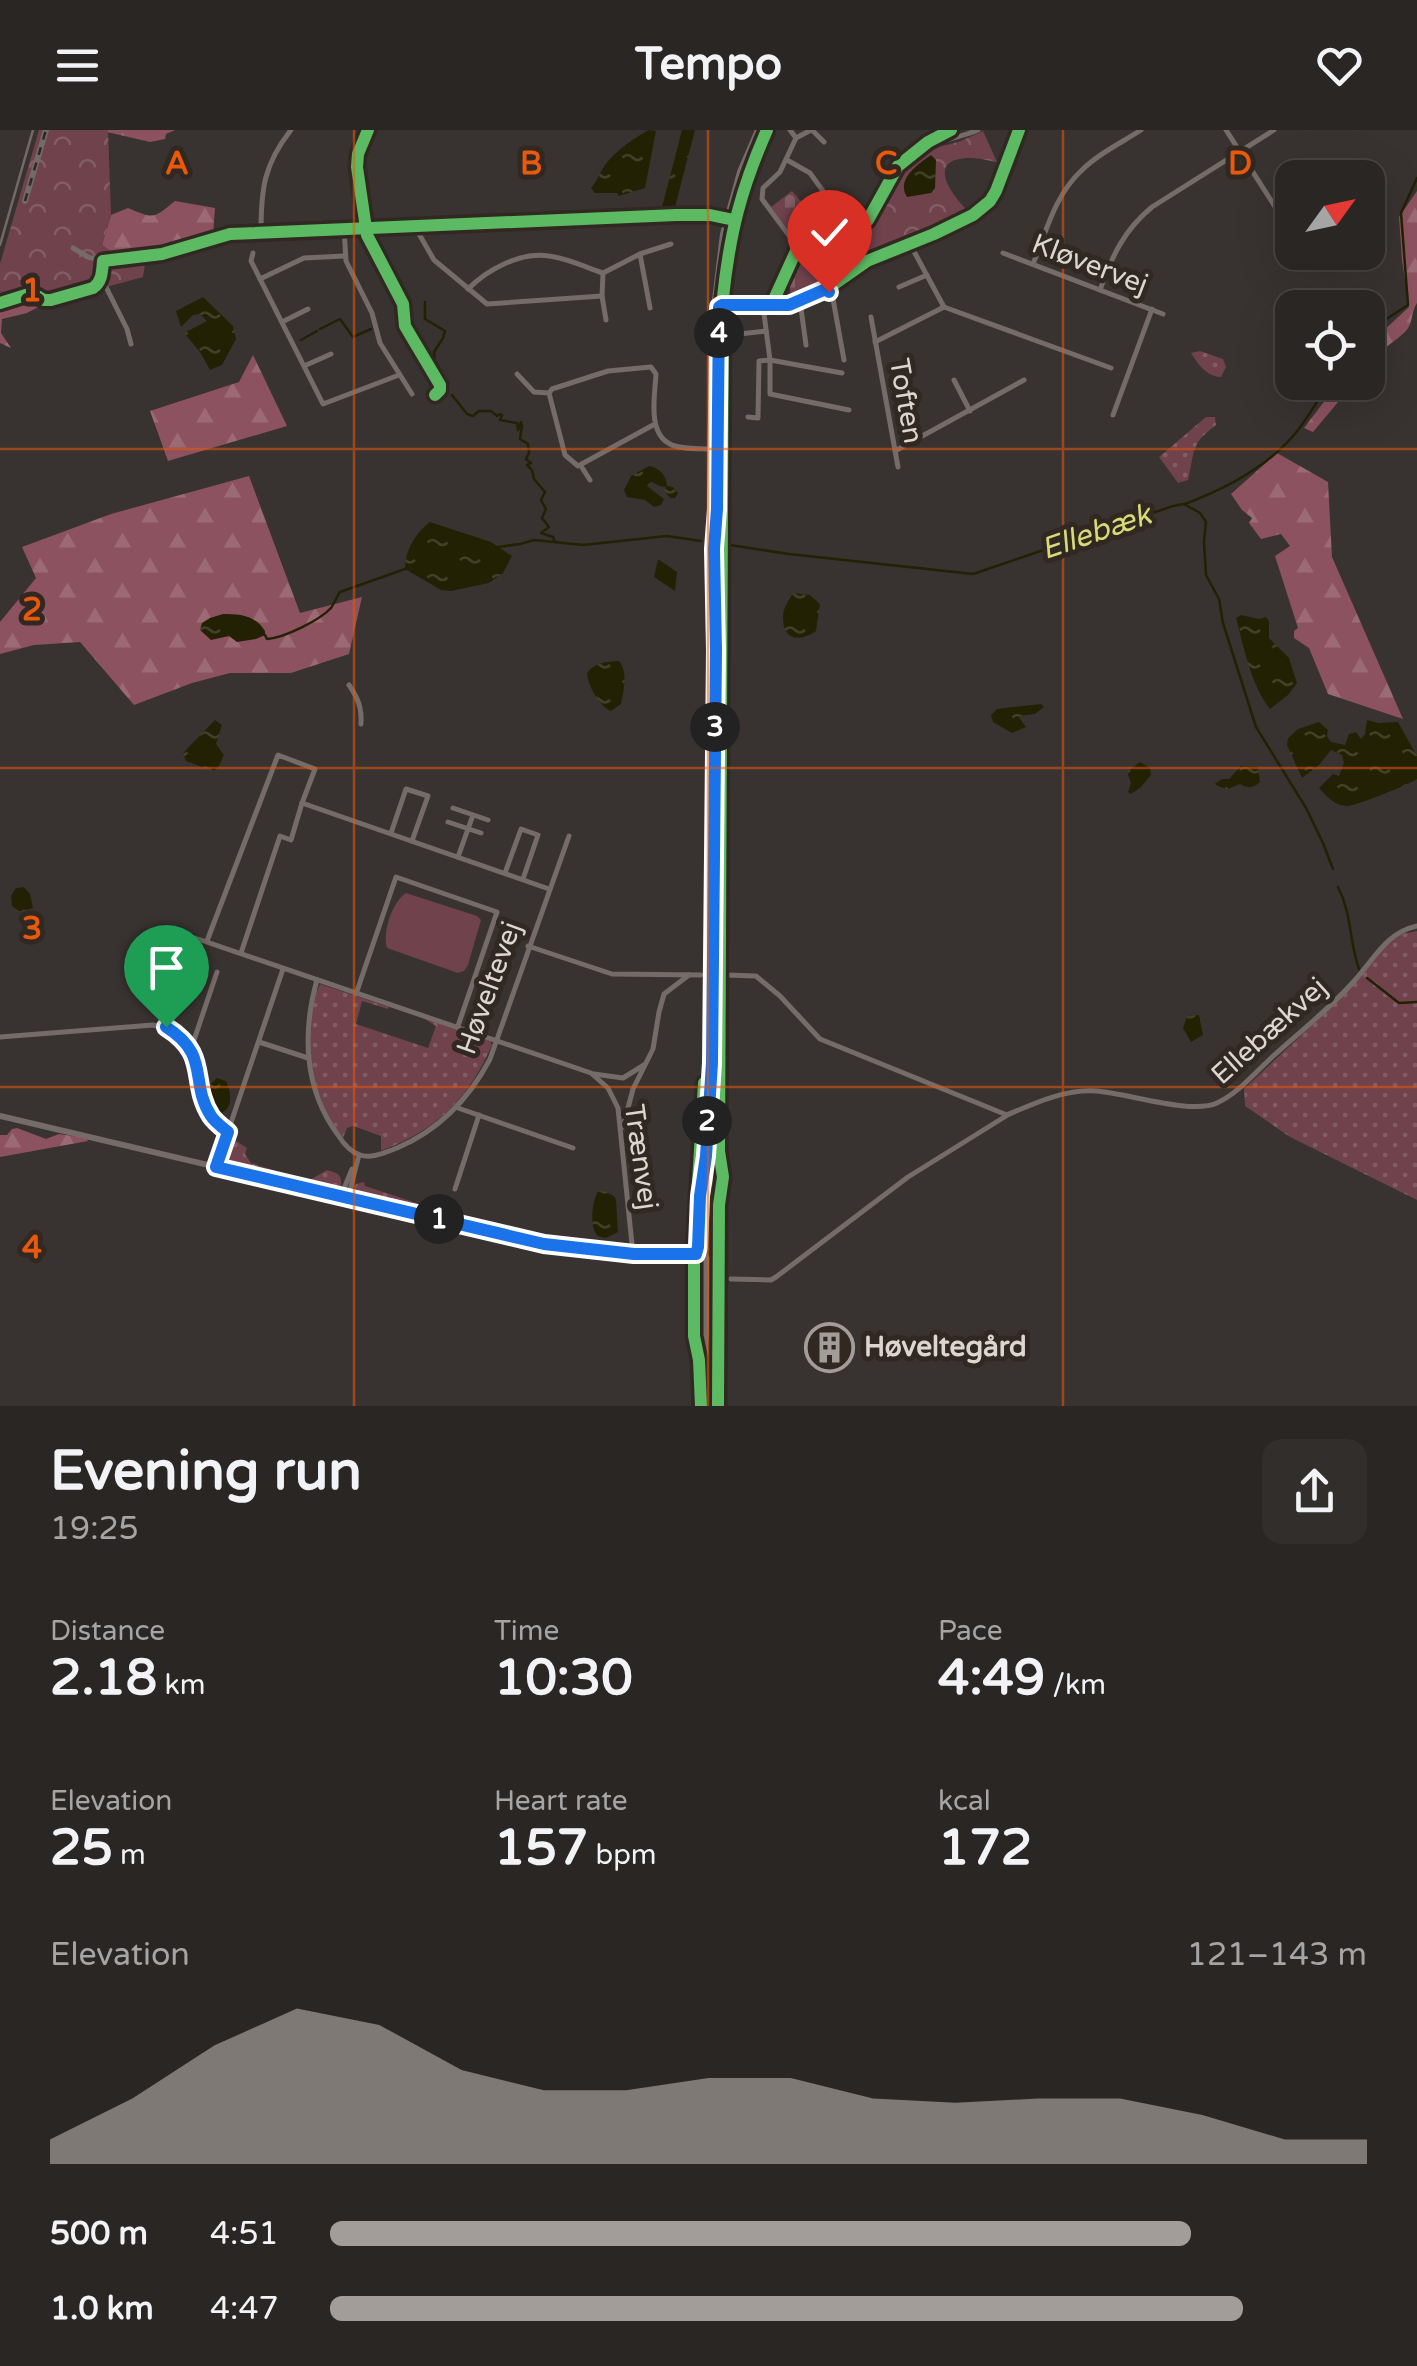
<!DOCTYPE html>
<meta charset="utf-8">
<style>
body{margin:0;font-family:"Varela Round",sans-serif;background:#322e2c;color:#f1f3f6;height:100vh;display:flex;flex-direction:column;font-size:38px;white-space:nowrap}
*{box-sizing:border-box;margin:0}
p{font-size:32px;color:#a5a5a6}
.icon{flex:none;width:55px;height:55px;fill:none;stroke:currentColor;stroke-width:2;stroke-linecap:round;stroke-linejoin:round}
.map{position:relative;height:1276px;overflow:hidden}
.side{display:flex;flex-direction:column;background:#2a2624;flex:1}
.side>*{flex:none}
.needle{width:65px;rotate:57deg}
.buttons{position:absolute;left:1275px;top:30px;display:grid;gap:20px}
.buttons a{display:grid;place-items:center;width:110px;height:110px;border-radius:20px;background:#2a2624;box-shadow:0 10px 40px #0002,0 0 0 2px #464341;font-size:50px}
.pin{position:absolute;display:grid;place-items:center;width:85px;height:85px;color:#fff;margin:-102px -42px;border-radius:50% 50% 50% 0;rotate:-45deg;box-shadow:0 0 10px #0007}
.pin .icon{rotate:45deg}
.km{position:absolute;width:50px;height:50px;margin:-25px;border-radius:50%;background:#222;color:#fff;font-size:28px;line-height:50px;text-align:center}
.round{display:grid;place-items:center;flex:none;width:105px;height:105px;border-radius:20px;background:#322e2c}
.headline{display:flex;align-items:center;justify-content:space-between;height:170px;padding:0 50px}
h1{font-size:55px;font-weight:700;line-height:75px}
.figures{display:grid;grid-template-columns:repeat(3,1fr);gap:15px;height:170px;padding:10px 50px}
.figures div{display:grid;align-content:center}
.figures b{font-size:50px;font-weight:700}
.figures small{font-size:28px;font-weight:400}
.figures p{font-size:28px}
.chart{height:280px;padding:20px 50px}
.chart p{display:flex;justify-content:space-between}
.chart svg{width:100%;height:180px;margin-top:10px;fill:#a39d99;opacity:.7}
ul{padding:0 50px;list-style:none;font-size:32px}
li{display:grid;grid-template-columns:160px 120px 1fr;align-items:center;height:75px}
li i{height:25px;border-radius:12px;background:#a39d99}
header{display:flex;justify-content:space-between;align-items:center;height:130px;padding:0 50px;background:#2a2624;font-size:45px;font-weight:700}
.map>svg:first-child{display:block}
.grass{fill:url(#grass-dots)}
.forest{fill:url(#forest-firs)}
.cemetery{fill:url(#cemetery-stones)}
.park{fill:url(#park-crowns)}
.pitch{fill:#6f424c}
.water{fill:url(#water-ripples)}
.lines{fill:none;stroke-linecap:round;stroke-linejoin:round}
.stream{stroke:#222104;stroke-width:2.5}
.minor{stroke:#756b69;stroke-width:5}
.tertiary{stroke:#756b69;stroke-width:6}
.secondary{stroke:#786d6b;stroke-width:6}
.tram{stroke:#726a68;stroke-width:2.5}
.rail-casing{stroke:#726a68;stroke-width:6}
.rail{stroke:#312822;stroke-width:2.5;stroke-dasharray:8;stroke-linecap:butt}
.cycleway-casing{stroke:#312822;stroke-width:19}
.cycleway{stroke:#5cba63;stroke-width:12}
.route-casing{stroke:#fff;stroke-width:20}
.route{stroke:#1a73e8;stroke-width:12}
.grid{fill:none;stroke:#e8590c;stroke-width:2.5;stroke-opacity:0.55}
.labels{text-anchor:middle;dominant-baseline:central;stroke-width:10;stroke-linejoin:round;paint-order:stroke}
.street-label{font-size:28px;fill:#dcd6d1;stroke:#312822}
.poi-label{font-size:28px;font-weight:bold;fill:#dcd6d1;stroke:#312822;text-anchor:start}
.water-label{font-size:30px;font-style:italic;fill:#d9d978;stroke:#312822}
.grid-label{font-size:32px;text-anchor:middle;font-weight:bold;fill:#e8590c;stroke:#312822;stroke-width:10;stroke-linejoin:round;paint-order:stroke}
</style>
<header><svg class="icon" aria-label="menu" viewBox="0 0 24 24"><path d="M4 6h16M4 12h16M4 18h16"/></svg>Tempo<svg class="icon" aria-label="heart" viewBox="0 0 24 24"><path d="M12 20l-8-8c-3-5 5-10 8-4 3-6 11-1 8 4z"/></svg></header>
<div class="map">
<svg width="1417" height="1276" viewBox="0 0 1417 1276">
<defs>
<pattern id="grass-dots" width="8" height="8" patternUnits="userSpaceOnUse" patternTransform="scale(2.5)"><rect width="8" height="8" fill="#6f424c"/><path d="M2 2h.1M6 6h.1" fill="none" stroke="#835d65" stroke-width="1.8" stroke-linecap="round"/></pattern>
<pattern id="forest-firs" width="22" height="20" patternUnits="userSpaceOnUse" patternTransform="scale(2.5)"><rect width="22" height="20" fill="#8d525f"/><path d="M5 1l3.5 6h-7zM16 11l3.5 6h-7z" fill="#9c6a75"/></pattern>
<pattern id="cemetery-stones" width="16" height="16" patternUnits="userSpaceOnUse" patternTransform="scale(2.5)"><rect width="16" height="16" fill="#6f424c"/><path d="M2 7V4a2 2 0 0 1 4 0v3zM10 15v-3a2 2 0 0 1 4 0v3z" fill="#835d65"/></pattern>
<pattern id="park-crowns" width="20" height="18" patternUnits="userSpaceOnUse" patternTransform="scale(2.5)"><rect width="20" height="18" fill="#6f424c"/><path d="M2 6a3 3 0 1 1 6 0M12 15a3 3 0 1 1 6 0" fill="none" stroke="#835d65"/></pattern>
<pattern id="water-ripples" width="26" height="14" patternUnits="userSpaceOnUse" patternTransform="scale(2.5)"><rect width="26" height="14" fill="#222104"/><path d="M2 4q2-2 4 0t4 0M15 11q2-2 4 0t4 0" fill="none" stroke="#424028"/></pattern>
</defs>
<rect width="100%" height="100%" fill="#383330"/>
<!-- grass -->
<g class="grass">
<path d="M1200,221l23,8 3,8 -5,10c-15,-1 -22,-12 -30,-24z"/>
<path d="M1206,287h9l1,8c-26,19 -21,26 -28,55l-10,3 -19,-26z"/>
<path d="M1417,801v269l-127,-63 -45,-31 -1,-17 99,-93 41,-49 18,-13z"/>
<path d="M320,854l69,23 -1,2 -26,-8 -6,23 72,24 8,-22 -13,-8 67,23 2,4c-24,54 -54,84 -109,105h-2v-14l-28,-10 -6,2 -4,10c-31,-40 -46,-107 -23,-154z"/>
<path d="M232,1008l15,10 -2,6 6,9 57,18 19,-11c11,3 15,4 14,17l-5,4h-5l-107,-27 -1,-7 5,-18z"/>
<path d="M364,1052l1,4 118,39 3,-3 9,2 1,4 -140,-32 -2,-7 2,-5z"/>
</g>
<!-- forest -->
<g class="forest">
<path d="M108,0h67l-9,4 -1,5 -15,3 -43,-10z"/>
<path d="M1417,61v112c-7,10 -3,20 -12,29 -13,12 -27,19 -37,33v-20l41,-38 -7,-47 -3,-43z"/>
<path d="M175,71l40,7 -2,27 -46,15 -3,-2 -47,8 -15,-11 9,-30 17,-7c26,11 25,11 47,-7z"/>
<path d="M28,170l16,4 -17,9 -25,6 -1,14 10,15 -11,-5v-40z"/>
<path d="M253,225l34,71 -119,35 -18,-50 89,-29z"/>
<path d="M1339,252l15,1 -41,49 -9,-4z"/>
<path d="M1277,323l51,29 4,75 71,162 -75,-25 -19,-46 -15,-10v-7l4,-3 -23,-72 15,-10 -9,-12 -20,5 -12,-16 3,-5 -10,-8 -11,-16z"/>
<path d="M249,346l51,137 62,-16 -13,57 -58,19h-61l-38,10 -58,22 -54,-63 -46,3 -34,9v-32l36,-44 -14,-31 89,-33z"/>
<path d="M17,998l29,11 13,-5 27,4 2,3 -88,16v-22h7l5,-6z"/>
</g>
<!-- cemetery -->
<g class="cemetery">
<path d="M792,61l13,15 18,-13 24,34 -23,5 -19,10 -8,-1 -26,-34z"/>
<path d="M845,103l5,2 10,25 -32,26 -35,13 -2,-1c0,-8 -3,-17 -2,-25 1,-28 34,-34 56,-40z"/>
</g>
<!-- park -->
<g class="park">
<path d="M39,0h69l3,85 -9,30 15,11 30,-5 -4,26 -99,27 -16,-4 -28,3v-39z"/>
<path d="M983,1l14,31c-8,-1 -17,-4 -25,-4 -49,-1 -20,38 -2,55l-35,18 -63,25 -10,-1 -10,-21c37,-20 28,-45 51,-69 16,-18 37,-17 58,-24 7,-3 15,-7 22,-10z"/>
</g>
<!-- pitch -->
<path class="pitch" d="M406,763l71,23 4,4 -13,45 -4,6 -6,2 -71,-25c-5,-15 5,-46 19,-55z"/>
<!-- water -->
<g class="water">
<path d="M649,0l7,1 -11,57 -26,8 -2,-3h-22l-4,-5c7,-8 10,-19 18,-28 11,-12 25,-22 40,-30z"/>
<path d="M682,0h13l-21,81h-13z"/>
<path d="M931,25l5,5 -1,28 -4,5 -24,4c-11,-18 10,-32 24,-42z"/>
<path d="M203,167l30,29 3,13 -14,26 -12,5 -10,-18 -16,-19 23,-12 -7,-7 -7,1 -12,12 -5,-16z"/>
<path d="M649,336c10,1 18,10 18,20l6,1 5,6 -3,5h-5l-6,-8 2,-3h-5l-9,-5 -3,1 -2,3 17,13 -3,6 -7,2 -9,-7 -18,-3 -3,-7 7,-14z"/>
<path d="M430,392l61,20 21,14 -9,17 -14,10 -38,8 -10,-1 -36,-21c0,-18 10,-36 25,-47z"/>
<path d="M658,429l19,13 -2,19 -21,-14z"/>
<path d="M793,463l17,2 10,9 -4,27c-17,12 -34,9 -33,-15 0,-8 6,-16 10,-23z"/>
<path d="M223,484c17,0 32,1 42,17v4l-9,4 -19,3 -8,-6 -18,4 -11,-10 2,-7 8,-5z"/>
<path d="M1241,485l18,4 7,-2 3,4v17l20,20 8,25 -9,12 -18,14c-19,-24 -26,-61 -34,-91z"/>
<path d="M619,531c9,10 5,30 2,43l-10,7c-12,-5 -23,-25 -24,-38 8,-11 19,-11 32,-12z"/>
<path d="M1041,574l3,3 -9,7 -17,2 8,11 -14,6 -19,-11 -2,-7 6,-6z"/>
<path d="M215,590l7,5 -6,19 8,11 -6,13 -5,3 -27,-10 -3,-8z"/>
<path d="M1367,590l12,3 19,-1 19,34v23c-6,5 -64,28 -70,27 -12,0 -21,-10 -28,-18l14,-14 6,2 5,-13 -2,-8 -11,-5 -11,14 -18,14 -15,-33 1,-7 10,-9 21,-7 9,8 -1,6 4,6 14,3 4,-11 7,-2 5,7 4,-5z"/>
<path d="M1140,632l10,6 1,7 -11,13 -9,6 -3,-2 3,-9 -4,-11z"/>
<path d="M1241,636l17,1 2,15c-7,6 -11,7 -20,2l-12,5 -15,-4 9,-6h7z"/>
<path d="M24,757l6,7 3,14 -15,4 -6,-6 -1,-10 5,-8z"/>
<path d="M1199,885l4,20 -12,7 -8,-14 4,-12z"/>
<path d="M217,948l9,3c6,13 8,31 -10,33l-9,-27z"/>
<path d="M604,1061l10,5 2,4 2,32 -12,6c-3,-1 -6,-1 -8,-2 -9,-8 -6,-36 0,-44z"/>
</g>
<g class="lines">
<!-- stream -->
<g class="stream">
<path d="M425,172v17l20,12 -2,7 -9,14 1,14 13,17 -1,8"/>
<path d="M320,199l20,-10 13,18 18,-8"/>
<path d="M1368,201l40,-26 -7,-92 16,-35"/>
<path d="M301,210l16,-9"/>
<path d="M452,265l15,19 6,2 6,-5h12l6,5 3,-2 2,1 -2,5 17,3 1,7 3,-8 1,4 -2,13 8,5 1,9 -3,6 5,4 -4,2 5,5 2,9 11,13 -4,8 5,9 -4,9 7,9 -8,6 12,4 2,5"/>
<path d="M1185,374c43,-16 85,-38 113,-74 12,-15 21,-32 31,-48"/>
<path d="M730,415l59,9 184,20 200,-68 11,-2 16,9 6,9 -2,19 2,34 13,24 4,24 33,104 50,81 17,35 10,26"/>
<path d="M498,417l22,-3 14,-4 49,5 84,-9 34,5"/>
<path d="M265,505l2,4c17,-1 53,-19 64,-31 1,-1 8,-15 9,-16l65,-23"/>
<path d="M1338,757c14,27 11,54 21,82"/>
<path d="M1367,848l32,25 18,-1"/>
</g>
<!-- minor -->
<g class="minor">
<path d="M790,0l6,8 -16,34 -17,16 -1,11 37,50"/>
<path d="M812,0l12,12"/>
<path d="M1226,0l55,86"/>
<path d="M796,8l15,-8"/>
<path d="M787,30l23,13 41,57"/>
<path d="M415,97l19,33 53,44 115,-8"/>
<path d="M344,98l2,33 26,52 8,30 32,51"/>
<path d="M261,101c0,-42 3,-67 30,-101"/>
<path d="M910,114l34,63 167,61"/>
<path d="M73,118l15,9 15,4"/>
<path d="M253,123l-2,8 72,143 76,-29"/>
<path d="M1003,123l160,61"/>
<path d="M1033,134c13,-32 22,-69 48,-93 17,-17 40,-28 60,-41"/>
<path d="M101,147l26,52 4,15"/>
<path d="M260,149l44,-21 40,-2"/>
<path d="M899,157l28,-12"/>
<path d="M468,159c19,-19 53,-38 81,-33 18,2 36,11 54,17"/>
<path d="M827,159l6,10 11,61"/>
<path d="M1100,160c12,-34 24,-60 52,-83l122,-77"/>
<path d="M32,163l12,7h7l42,-12c9,-6 9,-16 10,-27l59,-7 68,-20 446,-19h34l19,3"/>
<path d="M800,171l6,44"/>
<path d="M763,176l7,54v34l79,16"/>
<path d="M771,176c11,-33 20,-60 56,-70 12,-3 26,-4 37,-12 18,-14 21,-43 36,-60 19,-22 52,-23 78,-34"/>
<path d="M719,177l4,-2h66l38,-16 40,-28 67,-27 39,-19 17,-14 6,-10 23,-61"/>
<path d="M650,178l-10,-54 31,-10"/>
<path d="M871,187l27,150"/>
<path d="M606,190l-4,-24 1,-23 37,-19"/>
<path d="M282,192l26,-13"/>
<path d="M730,205l36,-4"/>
<path d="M875,212l69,-35"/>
<path d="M304,236l27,-12"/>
<path d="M517,244l17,18 15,1"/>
<path d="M954,250l16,31"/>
<path d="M1113,285l39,-106"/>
<path d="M748,287l10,1 1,-57 11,-1 72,13"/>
<path d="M655,294l-77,42 -13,-11 -16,-62 3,-4 56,-18 43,-4 5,7c-1,20 -9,59 14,70 11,6 30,4 42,5"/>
<path d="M895,321l129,-71"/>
<path d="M581,336l9,14"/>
<path d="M349,555c9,13 13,23 12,39"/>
<path d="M453,678l35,12"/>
<path d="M448,692l33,11"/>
<path d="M391,703l15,-44 22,7 -16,45"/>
<path d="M458,727l15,-42"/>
<path d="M505,743l16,-44 17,6 -15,44"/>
<path d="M195,808l396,135 17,15 10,20 15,146"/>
<path d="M207,811l71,-186 37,14 -13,34 247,86"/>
<path d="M528,816l84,28 89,1"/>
<path d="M241,823l39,-117 11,4 11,-37"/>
<path d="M726,845l30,1 24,20 40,43 187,76c28,-12 58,-26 89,-24 31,2 95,24 121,12 20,-9 37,-29 53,-44 28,-26 60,-50 85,-79 20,-22 31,-47 62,-54"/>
<path d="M317,850c-15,53 -13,109 21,155 5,8 12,17 22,20 12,4 26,-3 37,-7 42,-18 72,-49 93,-89l79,-223"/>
<path d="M356,864l40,-117 101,35 -39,114"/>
<path d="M0,907l153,-12c57,10 36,55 57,90 4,7 12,13 18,17"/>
<path d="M259,912l49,16"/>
<path d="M190,917l3,-4 24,-71"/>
<path d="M594,944l29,4 21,-13"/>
<path d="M458,978l115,40"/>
<path d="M623,997l10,-38 20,-40 6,-37 5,-18 25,-19"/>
<path d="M216,1037l67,-198"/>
<path d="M455,1059l24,-74"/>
<path d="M341,1066l11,-27"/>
<path d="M348,1068l11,-43"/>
<path d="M731,1149l40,1 5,-3 132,-100 98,-61"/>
</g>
<!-- tertiary -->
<path class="tertiary" d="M0,986l544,128 59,8 101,3"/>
<!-- secondary -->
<g class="secondary">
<path d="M716,402l3,-225c5,-63 19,-120 46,-177"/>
<path d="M705,1126l5,7v62l2,21"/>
<path d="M701,1136l-7,-11 4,-5 4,-68"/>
<path d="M706,1276l-2,-125 2,-125 4,-76"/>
<path d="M716,1276l-1,-304 -3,-39 4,-413 -4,-120 2,-222 9,-74 17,-62 18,-42"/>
</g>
<!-- tram -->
<path class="tram" d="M0,115l33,-115"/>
<defs>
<path id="rail" d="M25,71l21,-71"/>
</defs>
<!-- rail casing -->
<use href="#rail" class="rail-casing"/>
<!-- rail -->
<use href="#rail" class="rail"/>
<defs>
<g id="cycleway">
<path d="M368,0l-10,24 -1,13 10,68 36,69 2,22 35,59v5l-5,5"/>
<path d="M0,173l32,-10 12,7h7l42,-12c9,-6 9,-16 10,-27l59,-7 68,-20 446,-19h34l24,5"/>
<path d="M723,175h66l38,-16 40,-28 67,-27 39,-19 17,-14 6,-10 23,-61"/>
<path d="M771,176l25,-55 26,-14 29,-7 17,-10 30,-54 30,-24 23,-12"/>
<path d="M701,1276l-2,-46 -5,-24v-87l10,-166"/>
<path d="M718,1276l1,-201 4,-28 -4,-26 4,-854c7,-65 18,-108 44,-167"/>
</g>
</defs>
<!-- cycleway casing -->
<use href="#cycleway" class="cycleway-casing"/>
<!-- cycleway -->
<use href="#cycleway" class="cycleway"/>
</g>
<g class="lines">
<defs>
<path id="route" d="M166,897c45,28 23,55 45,89 4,6 12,12 17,16l-12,35 328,77 90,10h62l2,-7 2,-51 6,-40 6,-93 4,-413 -2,-101 3,-40 2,-202 3,-2h67l37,-16 3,3"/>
</defs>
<!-- route casing -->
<use href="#route" class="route-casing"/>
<!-- route -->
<use href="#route" class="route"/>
</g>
<!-- grid -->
<path class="grid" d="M354,0v1276M708,0v1276M1063,0v1276M0,319h1417M0,638h1417M0,957h1417"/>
<!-- icons -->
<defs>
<symbol id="building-ring" viewBox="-11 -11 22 22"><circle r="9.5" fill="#312822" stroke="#a39d99" stroke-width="1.5"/><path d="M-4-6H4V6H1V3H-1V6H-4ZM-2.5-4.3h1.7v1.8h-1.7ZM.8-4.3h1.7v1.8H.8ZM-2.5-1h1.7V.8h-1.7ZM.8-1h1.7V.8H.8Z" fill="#a39d99"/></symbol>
</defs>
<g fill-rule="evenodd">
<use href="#building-ring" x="802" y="1190" width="55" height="55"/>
</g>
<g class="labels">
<!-- street labels -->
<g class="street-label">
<text transform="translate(1090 134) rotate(21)">Kløvervej</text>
<text transform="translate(906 271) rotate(80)">Toften</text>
<text transform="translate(489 858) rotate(-70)">Høveltevej</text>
<text transform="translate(1269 901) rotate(-42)">Ellebækvej</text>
<text transform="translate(641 1027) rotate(82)">Trænvej</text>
</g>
<!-- poi labels -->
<g class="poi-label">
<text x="864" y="1217">Høveltegård</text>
</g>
<!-- water labels -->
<g class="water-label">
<text transform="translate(1096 402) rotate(-19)">Ellebæk</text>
</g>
</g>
<g class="grid-label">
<text x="177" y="44">A</text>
<text x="531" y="44">B</text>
<text x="886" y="44">C</text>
<text x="1240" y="44">D</text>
<text x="32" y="171">1</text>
<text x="32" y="490">2</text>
<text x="32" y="809">3</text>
<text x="32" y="1128">4</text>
</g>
</svg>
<div class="buttons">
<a><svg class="needle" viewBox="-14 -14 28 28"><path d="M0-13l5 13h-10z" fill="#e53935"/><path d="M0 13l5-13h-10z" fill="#a5a5a6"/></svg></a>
<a><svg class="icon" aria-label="locate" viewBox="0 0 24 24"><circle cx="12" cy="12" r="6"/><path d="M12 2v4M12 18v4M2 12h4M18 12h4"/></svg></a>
</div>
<div class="pin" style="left:166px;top:897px;background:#1e9e55"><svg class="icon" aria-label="arrive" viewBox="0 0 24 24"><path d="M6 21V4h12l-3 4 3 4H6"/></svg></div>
<div class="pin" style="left:829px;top:162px;background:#d93025"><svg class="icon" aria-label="check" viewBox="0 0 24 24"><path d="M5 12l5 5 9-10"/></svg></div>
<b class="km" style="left:439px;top:1089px">1</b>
<b class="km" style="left:707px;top:991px">2</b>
<b class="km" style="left:715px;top:597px">3</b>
<b class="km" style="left:719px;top:203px">4</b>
</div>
<section class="side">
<div class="headline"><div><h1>Evening run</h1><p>19:25</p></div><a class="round"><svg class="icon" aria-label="share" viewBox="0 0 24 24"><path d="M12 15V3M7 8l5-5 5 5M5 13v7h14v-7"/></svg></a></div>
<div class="figures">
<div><p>Distance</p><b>2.18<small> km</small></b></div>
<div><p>Time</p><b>10:30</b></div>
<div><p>Pace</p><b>4:49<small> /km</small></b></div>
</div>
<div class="figures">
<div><p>Elevation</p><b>25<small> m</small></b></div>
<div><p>Heart rate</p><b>157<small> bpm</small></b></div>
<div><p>kcal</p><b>172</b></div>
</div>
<div class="chart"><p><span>Elevation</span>121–143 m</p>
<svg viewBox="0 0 160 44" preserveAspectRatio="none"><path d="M0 44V38L10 28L20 15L30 6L40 10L50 21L60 26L70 26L80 23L90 23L100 28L110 29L120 28L130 28L140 32L150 38L160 38V44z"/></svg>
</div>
<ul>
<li><b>500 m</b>4:51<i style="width:83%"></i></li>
<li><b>1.0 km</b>4:47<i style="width:88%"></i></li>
</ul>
</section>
